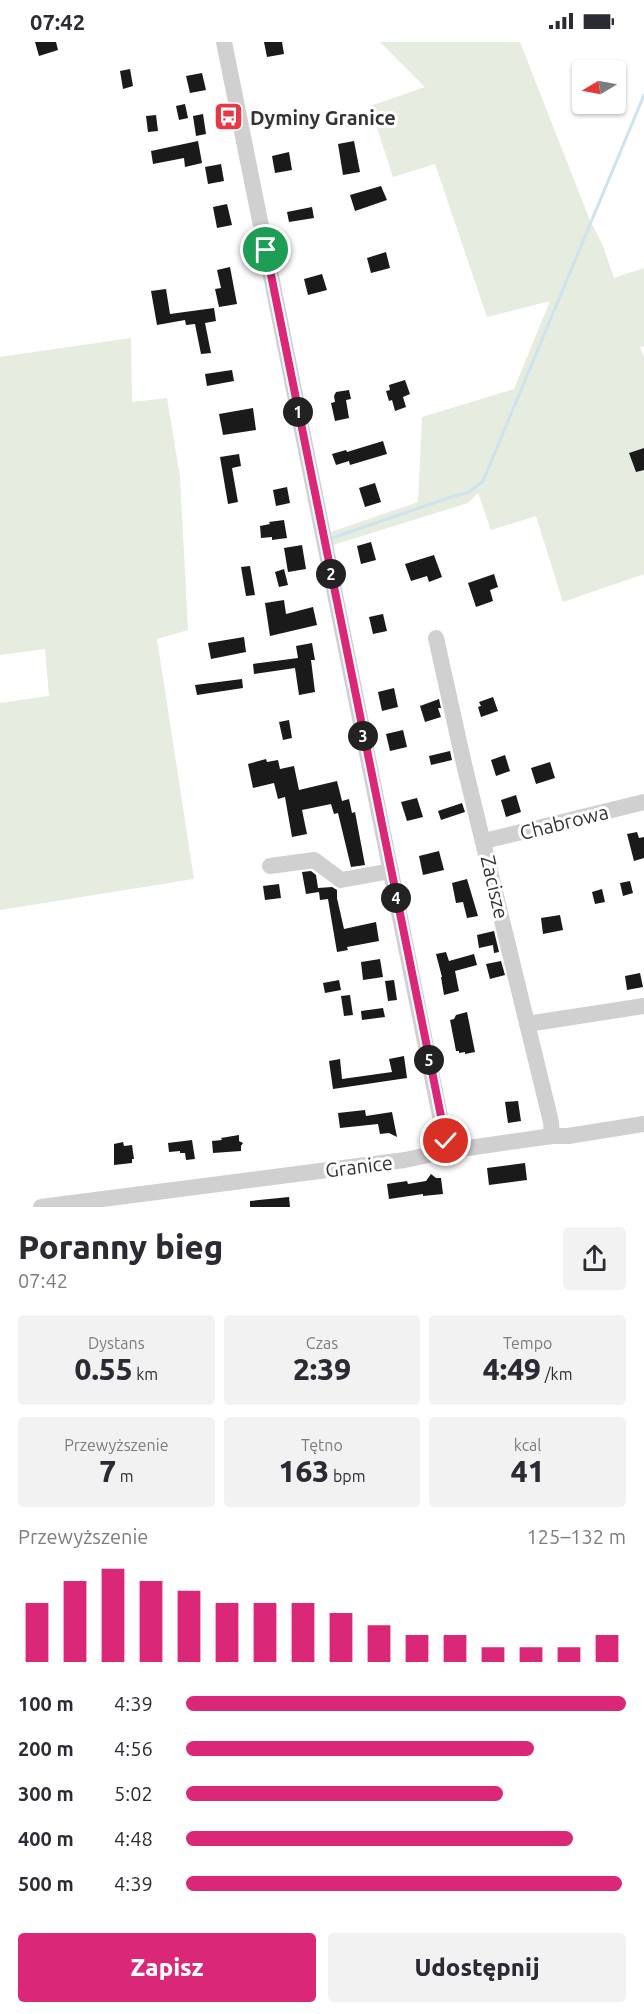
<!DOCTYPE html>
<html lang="pl">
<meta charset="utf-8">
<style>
body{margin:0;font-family:Ubuntu,sans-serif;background:#f2f2f3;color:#2b2b33;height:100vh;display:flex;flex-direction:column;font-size:22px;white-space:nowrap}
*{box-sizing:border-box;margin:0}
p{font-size:20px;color:#7c7c81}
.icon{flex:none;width:33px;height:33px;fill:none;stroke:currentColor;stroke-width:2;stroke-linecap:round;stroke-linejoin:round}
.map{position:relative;height:1165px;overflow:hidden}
.panel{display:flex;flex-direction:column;background:#fff;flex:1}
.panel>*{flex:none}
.needle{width:39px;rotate:260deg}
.controls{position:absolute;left:572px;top:18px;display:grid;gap:12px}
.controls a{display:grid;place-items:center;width:54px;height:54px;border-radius:6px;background:#fff;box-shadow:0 2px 4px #0004;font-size:30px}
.pin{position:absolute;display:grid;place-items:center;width:51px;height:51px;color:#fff;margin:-26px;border:3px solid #fff;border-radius:50%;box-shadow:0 2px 6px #0007}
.km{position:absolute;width:30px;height:30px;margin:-15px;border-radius:50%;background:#222;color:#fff;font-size:16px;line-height:30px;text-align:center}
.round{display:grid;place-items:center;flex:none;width:63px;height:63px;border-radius:6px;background:#f2f2f3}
.head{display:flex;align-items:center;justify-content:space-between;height:102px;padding:0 18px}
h1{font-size:33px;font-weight:800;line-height:45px}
.stats{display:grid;grid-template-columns:repeat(3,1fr);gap:9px;height:102px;padding:6px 18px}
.stats div{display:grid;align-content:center;border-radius:6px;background:#f2f2f3;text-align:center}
.stats b{font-size:30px;font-weight:800}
.stats small{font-size:16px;font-weight:400}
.stats p{font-size:16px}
.chart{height:168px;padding:12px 18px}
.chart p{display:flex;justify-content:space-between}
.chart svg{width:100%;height:108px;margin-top:6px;stroke:#db2777;stroke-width:6}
.button{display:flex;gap:12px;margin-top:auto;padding:12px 18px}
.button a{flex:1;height:69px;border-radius:6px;background:#db2777;color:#fff;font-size:24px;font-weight:800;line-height:69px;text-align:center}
.button a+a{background:#f2f2f3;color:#2b2b33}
ul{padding:0 18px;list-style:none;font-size:20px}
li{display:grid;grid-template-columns:96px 72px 1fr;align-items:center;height:45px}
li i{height:15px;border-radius:8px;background:#db2777}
.status{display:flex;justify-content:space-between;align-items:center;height:42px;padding:0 30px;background:#fff;direction:ltr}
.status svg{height:16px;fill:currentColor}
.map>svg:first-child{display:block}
.green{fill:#e6ecdf}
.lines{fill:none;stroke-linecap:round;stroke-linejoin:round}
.stream{stroke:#cfe2ee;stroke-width:3}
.building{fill:#1a1a1a}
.minor{stroke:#d0d0d0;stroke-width:16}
.route-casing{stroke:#fff;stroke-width:12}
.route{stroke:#db2777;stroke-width:8}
.labels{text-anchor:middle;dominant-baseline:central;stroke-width:6;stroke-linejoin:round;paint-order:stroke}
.poi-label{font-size:20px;font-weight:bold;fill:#333;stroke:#fff;text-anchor:start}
.street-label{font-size:20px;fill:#333;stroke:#fff}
</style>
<div class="status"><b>07:42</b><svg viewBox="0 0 49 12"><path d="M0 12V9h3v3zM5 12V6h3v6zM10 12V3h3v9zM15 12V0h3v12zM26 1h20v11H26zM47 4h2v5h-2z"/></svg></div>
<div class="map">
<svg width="644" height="1165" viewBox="0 0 644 1165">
<rect width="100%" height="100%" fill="#fff"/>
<!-- green -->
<g class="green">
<path d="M380,0h140l69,176 14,28 11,32 30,-10v78l-4,1 4,10v217l-81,28 -27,-86 -45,14 -13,-37 -10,10 -135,42 -2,-13 87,-30 4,-85 92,-28 36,-88 -63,16 -52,-153 -42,13 -23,-71 55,-19z"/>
<path d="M131,296l1,64 35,-4 13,79 8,153 -31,9 37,240 -194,31v-207l49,-7 -4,-47 -45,6v-298z"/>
</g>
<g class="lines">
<!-- stream -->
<path class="stream" d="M332,496l122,-42 15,-4 14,-11 161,-386"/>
</g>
<!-- building -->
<g class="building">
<path d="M35,0h21l2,8 -19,6z"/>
<path d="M264,0h18l2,12 -17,3z"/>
<path d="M130,27l3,17 -10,3 -3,-18z"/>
<path d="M202,31l4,17 -16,3 -4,-17z"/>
<path d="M185,62l3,14 -9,2 -3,-14z"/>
<path d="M203,72l3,20 -10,2 -3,-20z"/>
<path d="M156,73l2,16 -10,1 -2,-16z"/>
<path d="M198,99l4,22 -17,4 -1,-9 -31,6 -2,-13z"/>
<path d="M354,99l6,31 -17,3 -5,-31z"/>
<path d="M289,110l3,18 -17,3 -3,-17z"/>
<path d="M221,122l3,17 -16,3 -3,-17z"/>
<path d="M381,144l6,14 -32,11 -5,-16z"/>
<path d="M227,162l5,21 -15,3 -4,-21z"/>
<path d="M312,165l2,11 -25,4 -2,-10z"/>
<path d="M386,210l4,16 -19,5 -4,-15z"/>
<path d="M230,225l7,37 -18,3 -4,-18 6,-1 -4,-18z"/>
<path d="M322,232l5,16 -19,5 -4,-16z"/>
<path d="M166,247l4,25 44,-6 2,13 -11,2 6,30 -10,1 -6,-30 -9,1 -1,-5 -28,5 -6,-34z"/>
<path d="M232,328l2,11 -27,5 -2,-12z"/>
<path d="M405,338l5,14 -7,3 3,10 -11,4 -3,-11 -3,1 -3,-10 4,-1 -1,-5z"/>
<path d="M349,348l2,9 -5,1 3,18 -14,3 -4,-18 4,-1 -1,-6 2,-4z"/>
<path d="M253,366l3,22 -33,5 -4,-21z"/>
<path d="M383,399l4,13 -37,11 -1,-4 -13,4 -4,-11 14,-4 1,2z"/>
<path d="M644,406v22l-8,2 -7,-19z"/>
<path d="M239,412l2,12 -9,2 6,34 -10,2 -8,-47z"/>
<path d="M375,441l6,19 -16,5 -6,-19z"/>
<path d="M287,445l3,16 -14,3 -3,-16z"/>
<path d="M284,478l3,18 -15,2v-3l-11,1 -1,-12 10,-2 -1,-2z"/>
<path d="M371,500l5,18 -15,4 -4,-18z"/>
<path d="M302,503l4,24 -18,3 -4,-24z"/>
<path d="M434,513l8,22 -13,5 -2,-6 -16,5 -6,-17z"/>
<path d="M250,524l5,29 -9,1 -5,-29z"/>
<path d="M284,527l4,16 -9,2 -4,-15z"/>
<path d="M494,532l4,13 -8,3 3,11 -17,6 -8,-24z"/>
<path d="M284,558l2,14 27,-7 4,18 -47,11 -5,-33z"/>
<path d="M383,572l4,17 -14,3 -4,-17z"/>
<path d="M244,595l2,15 -35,7 -3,-16z"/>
<path d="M312,601l3,17h-4l4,32 -16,3 -4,-27 -41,6 -1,-10 45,-6 -2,-12z"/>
<path d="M242,637l1,9 -46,7 -2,-10z"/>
<path d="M394,646l4,19 -16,4 -4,-19z"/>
<path d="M493,655l5,14 -17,6 -3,-10 3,-1 -2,-4z"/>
<path d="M439,657l2,9h-3l3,9 -16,5 -5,-16z"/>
<path d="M289,678l3,18 -9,2 -4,-18z"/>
<path d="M403,688l4,17 -17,4 -4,-17z"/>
<path d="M450,709l2,9 -21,5 -2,-9z"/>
<path d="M505,713l5,16 -14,5 -5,-16z"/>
<path d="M266,717l1,3 11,-2 2,9 14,-3 5,24 38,-9 5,20 7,-2 3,14 3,-1 10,53 -14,2 -13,-54 -4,1 -3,-10 -29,6 5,24 -15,3 -7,-40 -7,2 -4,-16 -21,5 -5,-24z"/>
<path d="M550,720l5,16 -19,6 -5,-16z"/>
<path d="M516,753l5,17 -15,5 -5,-17z"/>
<path d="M417,756l6,19 -16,4 -6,-19z"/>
<path d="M462,761l3,9 -24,8 -3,-9z"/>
<path d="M637,790l2,6 5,-1v21l-10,3 -7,-27z"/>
<path d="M439,809l5,19 -21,5 -4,-19z"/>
<path d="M311,829l5,4 2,13 14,-1 5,3v8l7,31 32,-7 3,19 -32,6 1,3 -11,2 -9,-53 -8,1 -1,-8 -13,2 -4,-22z"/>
<path d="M467,837l11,37 -11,2 -4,-16 -7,1 -4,-20z"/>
<path d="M630,839l3,12 -10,3 -3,-13z"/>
<path d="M279,842l2,14 -16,2 -2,-14z"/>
<path d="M602,847l3,13 -10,2 -3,-12z"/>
<path d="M560,873l3,15 -20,4 -2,-16z"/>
<path d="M494,889l5,21 -5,1 -1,-8 -14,3 -2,-13z"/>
<path d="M446,910l3,9 25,-7 3,11 -22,6 4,20 -15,4 -3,-18h1l-6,-23z"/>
<path d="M380,917l3,18 -20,3 -2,-18z"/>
<path d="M501,919l4,14 -15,4 -4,-15z"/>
<path d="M640,931l3,14 -16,3 -2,-14z"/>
<path d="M339,938l2,10 -16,3 -2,-10z"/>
<path d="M394,938l3,20 -9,1 -3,-20z"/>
<path d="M350,953l3,20 -9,1 -3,-20z"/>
<path d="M383,966l2,9 -23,3 -1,-9z"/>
<path d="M467,970l8,40 -10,2v-2l-6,1v-2h-3l-6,-31 4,-1 2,-4z"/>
<path d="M404,1014l3,22 -74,11 -4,-28 11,-2 2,20 50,-7 -3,-13z"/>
<path d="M518,1059l3,20 -13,2 -3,-21z"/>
<path d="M365,1068l1,6 26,-4 5,25 -8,-4 -9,1 -2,-10 -38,4 -2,-15z"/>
<path d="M239,1093v6l4,2 -2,3v5l-28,2 -1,-12 10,-1 -1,-2z"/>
<path d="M192,1098l3,19 -9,1 -1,-7h-5v-2l-11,1 -1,-9z"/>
<path d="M123,1100l1,4 8,-1 2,14h-2v4l-18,2v-21z"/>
<path d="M525,1121l2,17 -38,5 -2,-17z"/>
<path d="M431,1132l5,4h5l2,16 -20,2v-2l-34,5 -2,-15 20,-3 1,3 18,-3z"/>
<path d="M289,1155l1,10h-40v-6z"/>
</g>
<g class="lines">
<!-- minor -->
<g class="minor">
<path d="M436,596l28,126 87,358 1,14 -105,15"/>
<path d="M484,799l160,-39"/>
<path d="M270,824l44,-6 27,20 50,-9"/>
<path d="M527,982l117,-18"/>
<path d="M552,1094h16l76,-12"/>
<path d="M41,1165l364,-47 42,-9 -223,-1109"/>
</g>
</g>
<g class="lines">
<defs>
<path id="route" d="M266,208l180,891"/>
</defs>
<!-- route casing -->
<use href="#route" class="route-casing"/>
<!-- route -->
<use href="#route" class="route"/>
</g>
<!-- icons -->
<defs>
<symbol id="bus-square" viewBox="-11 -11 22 22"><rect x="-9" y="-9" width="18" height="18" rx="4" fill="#e63946" stroke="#fff"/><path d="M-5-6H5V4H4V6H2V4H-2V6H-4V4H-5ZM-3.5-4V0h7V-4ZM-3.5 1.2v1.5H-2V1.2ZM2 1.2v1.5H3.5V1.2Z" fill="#fff"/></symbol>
</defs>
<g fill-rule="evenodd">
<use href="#bus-square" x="212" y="58" width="33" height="33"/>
</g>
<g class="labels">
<!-- poi labels -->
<g class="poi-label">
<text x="250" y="75">Dyminy Granice</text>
</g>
<!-- street labels -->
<g class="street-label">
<text transform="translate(564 780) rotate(-14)">Chabrowa</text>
<text transform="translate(495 845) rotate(77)">Zacisze</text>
<text transform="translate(359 1124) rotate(-7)">Granice</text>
</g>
</g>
</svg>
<div class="controls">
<a><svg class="needle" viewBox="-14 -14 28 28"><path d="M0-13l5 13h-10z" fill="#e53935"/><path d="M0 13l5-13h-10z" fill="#7c7c81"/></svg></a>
</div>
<div class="pin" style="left:266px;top:208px;background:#1e9e55"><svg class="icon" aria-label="arrive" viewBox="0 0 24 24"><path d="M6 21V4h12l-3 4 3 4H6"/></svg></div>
<div class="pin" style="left:446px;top:1099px;background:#d93025"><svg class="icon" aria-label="check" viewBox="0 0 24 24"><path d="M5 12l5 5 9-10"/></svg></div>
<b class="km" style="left:298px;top:370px">1</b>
<b class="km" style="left:331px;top:532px">2</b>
<b class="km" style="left:363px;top:694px">3</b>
<b class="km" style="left:396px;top:856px">4</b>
<b class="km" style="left:429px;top:1018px">5</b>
</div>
<section class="panel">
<div class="head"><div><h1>Poranny bieg</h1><p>07:42</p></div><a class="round"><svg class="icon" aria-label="share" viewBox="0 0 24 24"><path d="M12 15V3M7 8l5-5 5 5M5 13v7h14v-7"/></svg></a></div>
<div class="stats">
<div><p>Dystans</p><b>0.55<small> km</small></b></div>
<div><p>Czas</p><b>2:39</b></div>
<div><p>Tempo</p><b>4:49<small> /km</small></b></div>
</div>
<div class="stats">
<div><p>Przewyższenie</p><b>7<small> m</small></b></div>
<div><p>Tętno</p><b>163<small> bpm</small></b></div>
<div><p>kcal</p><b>41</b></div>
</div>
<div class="chart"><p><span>Przewyższenie</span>125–132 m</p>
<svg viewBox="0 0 160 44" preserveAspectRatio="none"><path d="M5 44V20M15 44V11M25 44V6M35 44V11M45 44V15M55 44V20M65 44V20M75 44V20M85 44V24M95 44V29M105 44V33M115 44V33M125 44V38M135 44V38M145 44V38M155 44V33"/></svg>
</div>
<ul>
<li><b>100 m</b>4:39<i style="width:100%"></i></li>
<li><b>200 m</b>4:56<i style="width:79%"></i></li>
<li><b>300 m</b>5:02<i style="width:72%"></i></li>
<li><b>400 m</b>4:48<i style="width:88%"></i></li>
<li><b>500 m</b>4:39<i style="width:99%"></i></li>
</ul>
<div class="button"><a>Zapisz</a><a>Udostępnij</a></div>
</section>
